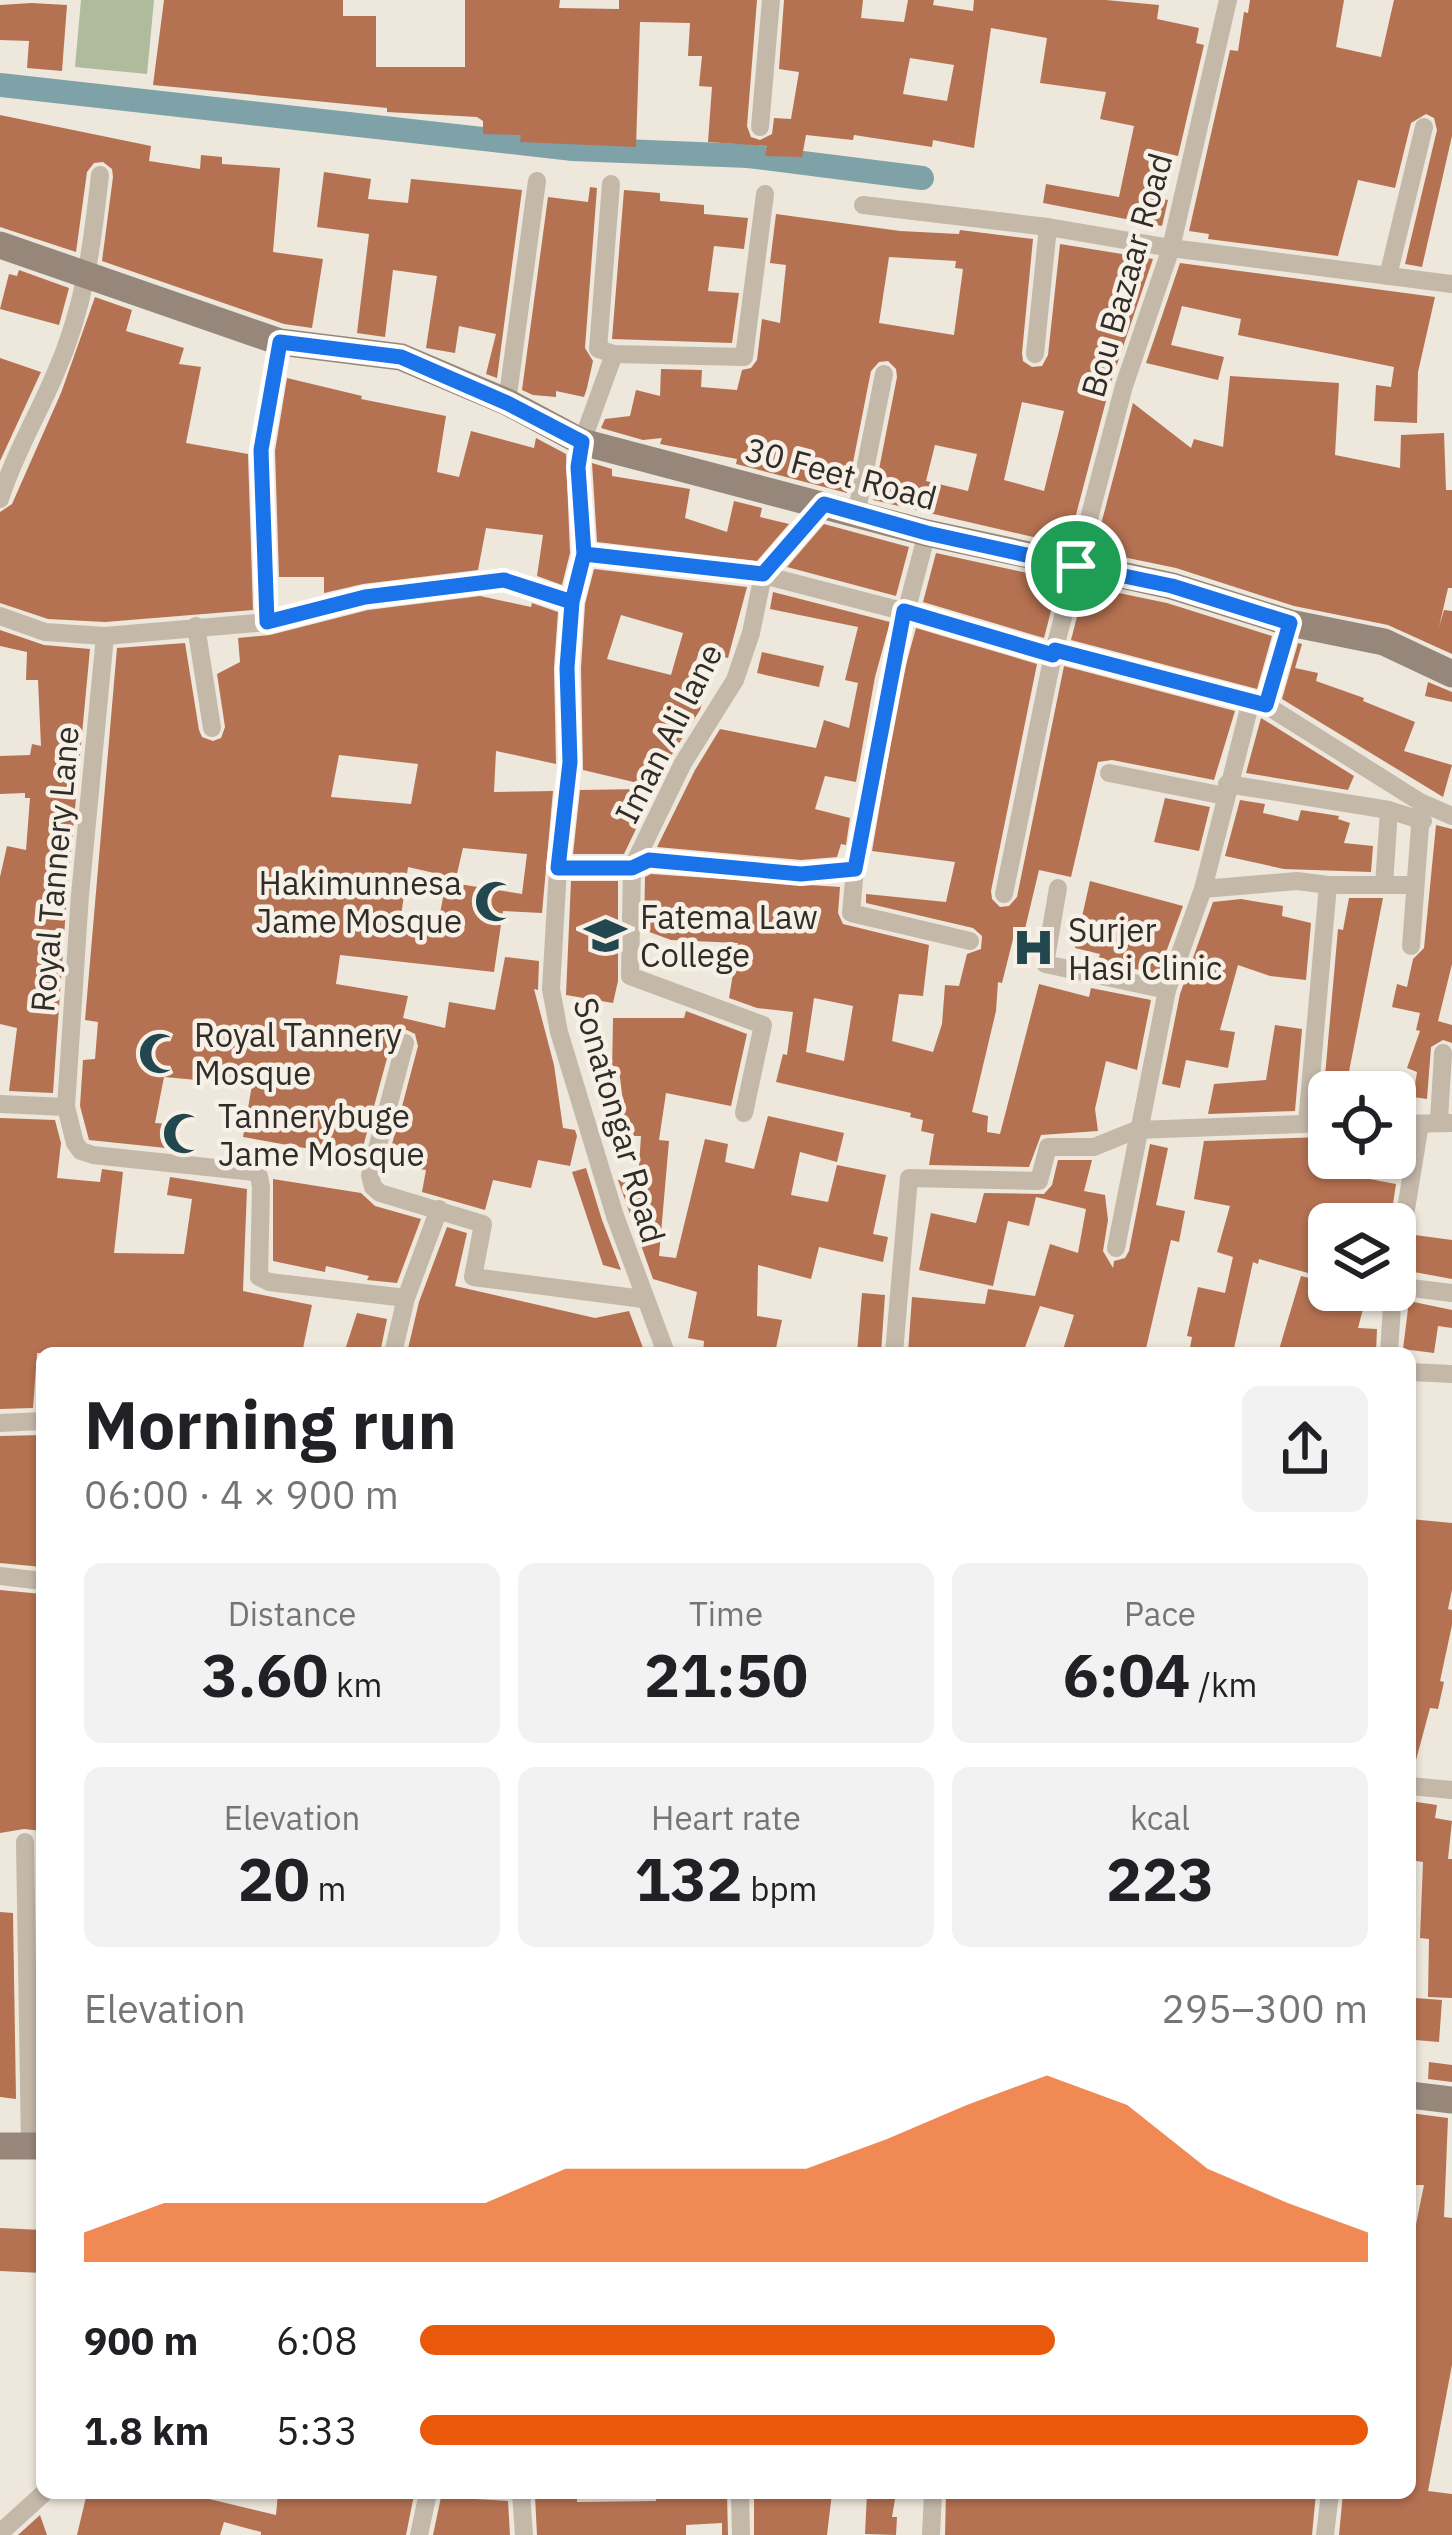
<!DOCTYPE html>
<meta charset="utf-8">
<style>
body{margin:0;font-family:"IBM Plex Sans",sans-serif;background:#f2f2f2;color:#202124;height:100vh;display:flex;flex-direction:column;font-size:45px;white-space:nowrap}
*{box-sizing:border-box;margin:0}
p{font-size:39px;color:#757577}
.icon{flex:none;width:66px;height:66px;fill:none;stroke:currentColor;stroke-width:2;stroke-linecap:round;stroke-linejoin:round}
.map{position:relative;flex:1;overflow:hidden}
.details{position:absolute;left:36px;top:1347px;width:1380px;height:1152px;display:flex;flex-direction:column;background:#fff;border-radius:18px;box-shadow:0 3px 9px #0004}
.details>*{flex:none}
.fabs{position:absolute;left:1308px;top:1071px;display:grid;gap:24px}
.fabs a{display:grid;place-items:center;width:108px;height:108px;border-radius:18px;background:#fff;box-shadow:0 3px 9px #0004;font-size:60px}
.pin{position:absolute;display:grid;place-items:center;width:102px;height:102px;color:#fff;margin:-51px;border:6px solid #fff;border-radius:50%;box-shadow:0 3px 12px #0007}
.round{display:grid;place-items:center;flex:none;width:126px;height:126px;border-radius:18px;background:#f2f2f2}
.overview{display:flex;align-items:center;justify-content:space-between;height:204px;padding:0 48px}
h1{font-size:66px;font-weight:800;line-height:90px}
.stats{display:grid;grid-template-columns:repeat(3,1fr);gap:18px;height:204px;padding:12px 48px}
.stats div{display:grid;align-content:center;border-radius:18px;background:#f2f2f2;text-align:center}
.stats b{font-size:60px;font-weight:800}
.stats small{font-size:33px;font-weight:400}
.stats p{font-size:33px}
.chart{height:336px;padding:24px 48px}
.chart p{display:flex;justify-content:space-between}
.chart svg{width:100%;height:216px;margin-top:12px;fill:#ea580c;opacity:.7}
ul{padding:0 48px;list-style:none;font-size:39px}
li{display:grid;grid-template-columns:192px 144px 1fr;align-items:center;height:90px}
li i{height:30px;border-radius:15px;background:#ea580c}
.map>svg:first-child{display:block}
.green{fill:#aebb9d}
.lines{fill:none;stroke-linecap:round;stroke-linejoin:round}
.canal{stroke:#7ea2a7;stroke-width:24}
.building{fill:#b57252;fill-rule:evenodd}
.street{stroke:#c4b8a9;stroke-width:18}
.secondary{stroke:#97877b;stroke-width:27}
.route-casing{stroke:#fff;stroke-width:24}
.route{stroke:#1a73e8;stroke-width:15}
.labels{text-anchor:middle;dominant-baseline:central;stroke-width:9;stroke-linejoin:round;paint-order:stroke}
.street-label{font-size:33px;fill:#322c28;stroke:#f6f0e7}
.poi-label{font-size:33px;fill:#322c28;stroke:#f6f0e7;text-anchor:start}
</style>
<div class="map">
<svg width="1452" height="2535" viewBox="0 0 1452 2535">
<rect width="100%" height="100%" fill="#eee7db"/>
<!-- green -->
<path class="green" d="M81,0h73l-7,74 -72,-7z"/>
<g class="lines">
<!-- canal -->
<path class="canal" d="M0,85l573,64 175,7 174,22"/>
</g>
<!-- building -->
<g class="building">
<path d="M164,0h179v16h33v51h89v-67h95l-1,8 60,1v-9h138l-10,126 4,11 9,3 12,-6 2,-16 17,1 8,-47 -20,-3 5,-69h79l-2,18 43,4 4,-22h26l-1,5 40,6 1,-11h132l53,5 -2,14 42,9 -3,15 8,2 -26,111 -21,-5 -9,45 20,4 -6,26 -119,-23 3,-19 73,13 15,-71 -34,-7 6,-27 -66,-9 7,-45 -56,-10 -17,120 -41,-8 -1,7 -78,-12 -1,5 -47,-5 -4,22 -37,-1 2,-10 -59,-4 4,-55 -13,-1 3,-30h-14l2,-33 -50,-1 -4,125 -116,-5 1,-7 -38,-1v-13l-6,-4 -90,-5v-4l-234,-23zM910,58l44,7 -7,36 -44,-7z"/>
<path d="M1250,0h94l-8,47 45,10 13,-57h58v136l-30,131 -17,-3 32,-134 -3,-12 -8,-4 -15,9 -16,65 -37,-8 -20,76 -130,-17 1,-5 -20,-3 41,-181 8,1 6,-39 4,1z"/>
<path d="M31,3l36,2 -5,66 -35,-3 2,-27 -29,-1v-35z"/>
<path d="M0,115l151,31 -2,15 51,8 1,-14 21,2v7l58,4 -7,84 50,7 -11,69 -28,-4 -182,-63 11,-84 -1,-8 -9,-7 -9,1 -7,9 -11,80 -76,-25z"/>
<path d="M324,172l47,7 -3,20 40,4 3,-24 111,11 -25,188 -11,-4 10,-40 -37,-8 -4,27 -29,-5 11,-72 -44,-6 -8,67 -28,-4 12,-99 -52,-7z"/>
<path d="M590,187l7,1 -12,160 8,13 -6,27 -3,9 -28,-6v6l-23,-2 -11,-5 26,-193 40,5z"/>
<path d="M624,190l36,3v8l44,4v9l44,4 -4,31 -30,-3 -6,45 31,2 -7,50 -120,-4z"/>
<path d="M776,214l124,17 59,3 1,-4 73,9 -11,114 1,8 9,6 10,-1 6,-11 12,-111 93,15 -42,123 -43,163 -195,-45 24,-123 -1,-8 -8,-8 -9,1 -8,9 -24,122 -111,-29 1,-5 -77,-15 2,-6 -19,2 -42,-12 4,-9 25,-3 6,-26 24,6 1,-27 41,1 -1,17 36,3 5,-20 9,-2 6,-8 5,-41 18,4 6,-58 -16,-2zM889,257l67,4 -1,7 8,1 -9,66 -75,-12zM1022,402l42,9 -20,80 -40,-11zM935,445l42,9 -9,37 -42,-10z"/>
<path d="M1180,263l255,34 -17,75 -1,51 -43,-2 2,-36 15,2 3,-20 -156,-32 3,-16 -59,-13 -11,39 53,12 -6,23 -72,-17z"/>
<path d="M19,270l50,18 -10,37 -59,-16 9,-35 8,2z"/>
<path d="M95,297l37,13 -6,21 58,17 -5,16 22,3 -15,76 62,11 5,156 -148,12 -57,-3 -48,-16v-91l12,-8 49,-111z"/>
<path d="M0,358l41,14 -41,89z"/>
<path d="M1230,376l109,7 -4,72 65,13 1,-33 43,-2 2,57h6v98h-4l-9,39 5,-17 8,1v43l-64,-29 -94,-19 -118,-38 -82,-17 39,-148 58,45 3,-9 29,8z"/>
<path d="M287,378l75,18 -1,3 85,17 -9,56 22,5 12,-46 63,17 2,-10 30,16 4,99 -8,32 -25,-9 6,-41 -57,-7 -8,42 -115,14 -39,9v-16h-45l-4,-126z"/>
<path d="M592,463l20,6v7l78,13 -5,29 42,14 7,-31 28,7 -2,9 29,7 -32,37 -160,-19z"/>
<path d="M824,524l85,23 -13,49 -109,-29z"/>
<path d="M936,553l123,27 -15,58 -121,-36z"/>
<path d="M594,569l153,18 -19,71 -29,-7 -10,34 17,4 -6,21 -29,46 -47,98h-51l7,-64 61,-1 1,-5 -59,-14 -2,-102 4,-64zM621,615l62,18 -12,42 -64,-16z"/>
<path d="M1085,586l82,17 105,33 -15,53 -186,-49z"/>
<path d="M773,592l117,30 -15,55 -19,105 -31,-6 -10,33 35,9 -4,27 -5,-1 -4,13 -36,3 -144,-13 38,-77 25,-41 96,19 8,-28 25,8 9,-45 -13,-3 13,-53 -88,-18z"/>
<path d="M480,596l51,11 1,-4 26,9 -4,56 2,96 -60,-13 -2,41 59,-1 -11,122 -39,-2 -9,61 -154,-17 -4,29 72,12 -5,22 42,10 4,-26 46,8 10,-53 34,4 -1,29 -4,-1 20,76 9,63 12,2 2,6 -7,30 -32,-6 -7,28 -38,-8 -8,30 -63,-18 4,-22 -39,-7 31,-117 -3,-12 -8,-4 -11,3 -4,7 -32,118 -117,-21 9,-52 -88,-8 -9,46 14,1 -3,24 -77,-8 -9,-34 3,-46 12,-1 3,-37 -13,-2 32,-372 68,-5 14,87 3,7 11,4 8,-3 4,-11 -8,-53 23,-12 -2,-24 32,-3 98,-25zM339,755l79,9 -7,40 -80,-7zM463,848l64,6 -5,40 -76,-12 -9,47 -37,-6 8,-56 48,11z"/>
<path d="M916,628l121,36 -46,227 1,8 8,8 9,-1 8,-9 47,-231 171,45 -21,69 -102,-20 -14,2 -27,115 -32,-7 -15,63 -9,-2 -13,52 -4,-1 -2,29 -24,101 16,4 -1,16 13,2 39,-150 50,13 2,-9 60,12 -14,70 -31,-9 -11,48 3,22 -57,4 -12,32 -100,-2 5,-31 -13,-3 2,-11 -13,-3 1,-4 -135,-31 7,-28 4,1 6,-43 -36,-4 -28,-10 9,-55 -67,-3 -27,-10 1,-53 6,-3 189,13 -2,26 5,11 86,21 -6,51 -24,-2 -7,47 41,11 9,-28 3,-39 14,1 8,-32 14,-5 1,-13 -9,-8 -107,-25v-9l80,8 9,-40 -83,-11 29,-168zM814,998l39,8 -9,55 -38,-9z"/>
<path d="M0,630l44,15 46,4 -23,245 -14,199 -44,-2 8,-63 -17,-4v-147l7,-31 19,4 4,-52h-5v-5l-25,1v-38l30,-1 2,-11 9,2 -3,-66h-12l1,-28 -27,-6z"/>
<path d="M1298,643l4,1 -7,24 23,5 -2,8 48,17 -1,3 52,21 -11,29 48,14 -9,32 -161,-98z"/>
<path d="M762,652l62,14 -5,21 -62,-14z"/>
<path d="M1428,682l24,10v10l-27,-6z"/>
<path d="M1261,718l93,58 -6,14 -102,-17z"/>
<path d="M1165,798l45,9 -11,44 -45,-9z"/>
<path d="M1240,800l25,4 -2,9 35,8 3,-11 38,6 -1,3 12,4 -6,20 29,3 -2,26 -87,-3 -59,-13z"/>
<path d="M1436,825l16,4v135l-14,57 14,4v18l-9,-3 -12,7 -4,52 -14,-2 4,-25 -10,-4 13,-37 -4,-1 4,-17 -28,-6 5,-23 10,3 6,-28 11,-11z"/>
<path d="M571,881h47v100l-5,22 -47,-8z"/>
<path d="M1090,881l93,25 -25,68 -60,-13 2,-7 -25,-6z"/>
<path d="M1349,898h34l-38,194h-16v18h-7l16,-181 5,1z"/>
<path d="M1241,899l42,7 -1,10 29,7 -5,57 -36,-4 -32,-11 -18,65 15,2 -7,36 -42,-8 -6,28 -18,-4 18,-90 33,-92z"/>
<path d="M686,1011l61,23 -16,72 -65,-13 -7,47 10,1 -10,115 17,2 29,-119 23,5 -3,18 29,7 14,-53 76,17 -7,29 -37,-10 -9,43 37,7 9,-37 49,10 -13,59 15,3 -5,25 -64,-15 -8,32 -53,-14 -1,51 25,4 -7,33h-72l1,-12 -16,-3 9,-46 -44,-13 -35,-99h20l3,-44h-31l1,-27h13l-5,-39 -7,1 1,-53h71z"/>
<path d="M1275,1025l27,4 -7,82 -87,3 6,-30 52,-4z"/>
<path d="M0,1118l55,2 6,23 -4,35 43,4 2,-13 21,3 -9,81 70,1 8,-55 -25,-4 3,-18 77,12 -4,102 69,14 -10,48h-265l-4,55 -33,1z"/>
<path d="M1324,1137l-6,22 48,8 -2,11 32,6 -6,40h-61v21l-5,-1 -9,31 -56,-16 -1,5 -5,-2 -20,91h-44l3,-16 -5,-1 11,-49 27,6 8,-36 -16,-5 13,-46 -36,-7 10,-58z"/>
<path d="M1150,1144l18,4 -12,57 29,6 -6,31 -8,-2 -26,113h-83l12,-38 -34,-9 -17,47h-115l4,-56 73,7 3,-15 47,7 15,-52 28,9 8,-44 -50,-12 -7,29 -21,-5 -15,65 -74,-16 12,-57 45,10 8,-30 60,1 8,-9 6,-25h34l-8,31 21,4 3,25 -5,31 10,17 1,-7 11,-3 4,-7z"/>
<path d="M586,1168l16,52 19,50 -18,-5 -31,-93z"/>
<path d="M273,1179l88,14 14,13 46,13 -24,64 -30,-3 2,-4 -43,-10 -1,6 -52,-11z"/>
<path d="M447,1227l20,6 -12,53 140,32 34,-7 16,42h-238l12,-51z"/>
<path d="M1415,1235l37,5v39l-38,-7 1,-6 -5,-1z"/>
<path d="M1301,1276l28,7v7h39l-10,38 19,1 -1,24h-98z"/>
<path d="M862,1293l23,2 -4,58h-24z"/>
<path d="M1409,1301l43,9v18l-14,-2 -4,27 -31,-4z"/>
<path d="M357,1313l30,6 -7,34h-36z"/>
<path d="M42,1435v132l-42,-4v-127z"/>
<path d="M1410,1519l42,4v67l-4,19 4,1v15l-12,56 4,1 -6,27 -8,-1 -14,52h-6z"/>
<path d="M0,1590l42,4v237l-18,-2 -24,4z"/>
<path d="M1410,1801l27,4 -2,13 17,3 -4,38h4v139l-24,-1 1,-58 -9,-1 3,-76 -13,-2z"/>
<path d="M0,1912l13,1 3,186 -16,-2z"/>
<path d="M1415,1998l27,2 -3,42 -24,-2z"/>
<path d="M1429,2062l23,3v17l-24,-3z"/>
<path d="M1410,2113l38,5 -4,99 8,1v147l-24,126 24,3v41h-113l4,-42h67v-114l5,-24 -5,-1v-100l14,-69h-14z"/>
<path d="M0,2228l42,2v43l-42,-2z"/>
<path d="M87,2493h97l92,22 2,-22 136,2 -8,40h-145v-3l-37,-10 -4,13h-143z"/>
<path d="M577,2493v9l79,-1v-8h71l1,42h-6v-12l-36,2v10h-149l-2,-39z"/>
<path d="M754,2493l52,4v-4h26l-5,42h-73z"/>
<path d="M867,2493h29l-4,24h5l-1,18 -31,-1z"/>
<path d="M946,2493h370l-4,42h-367z"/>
<path d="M441,2497l67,4 2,34h-77z"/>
<path d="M40,2515l7,20h-29z"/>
</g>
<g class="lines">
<!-- street -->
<g class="street">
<path d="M760,127l11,-127"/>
<path d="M611,184l-13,165 16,5 130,3 21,-163"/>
<path d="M863,205l185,22 123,21 281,36"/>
<path d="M1388,276l36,-149"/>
<path d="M614,354l-32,88 -4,25 6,87 -12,48 -5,66 3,94 -12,106 -7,121 8,43 56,184 51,137"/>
<path d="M1035,354l13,-127"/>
<path d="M507,402l30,-221"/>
<path d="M0,499c14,-44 38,-84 56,-127 29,-66 36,-126 44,-197"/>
<path d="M856,515l28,-141"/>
<path d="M584,554l179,21 228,59 62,21"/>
<path d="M0,616l45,16 60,4 162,-14 98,-25 139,-17 68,22"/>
<path d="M267,622l-6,-172 19,-108"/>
<path d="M196,626l16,102"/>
<path d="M105,636l-25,259 -14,212 9,36 6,8 12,4 161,17 5,4 2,11 -2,90 10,5 137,16"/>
<path d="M1055,650l211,55 154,97 32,14"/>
<path d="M1266,705l24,-82"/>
<path d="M1109,773l116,23"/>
<path d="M1227,784l162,26 34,11"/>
<path d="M558,868h74l17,-8 152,14 54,-5 -4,44 119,28"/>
<path d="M855,869l33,-189 39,-147"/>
<path d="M1384,885l5,-75"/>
<path d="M1058,888l-13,76 122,26"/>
<path d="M1203,889l94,-8 31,4"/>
<path d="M1004,894l49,-239 71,-269 47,-138 57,-248"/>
<path d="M1411,946l10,-133"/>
<path d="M405,1043l-35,132 3,12 7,6 103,31 -10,53 170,22"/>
<path d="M0,1104l66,3"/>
<path d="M744,1113l19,-88 -133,-49 2,-108 51,-105 52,-83 16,-47 12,-58 61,-71"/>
<path d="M1439,1120l4,-67"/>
<path d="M1307,1123l21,-238h87"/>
<path d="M1395,1124l57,-1"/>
<path d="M1116,1248l51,-258 36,-101 48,-188"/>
<path d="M1395,1276l25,-152"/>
<path d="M1395,1286l57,7"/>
<path d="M393,1353l13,-55 33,-89"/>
<path d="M894,1353l15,-175 130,3 9,-34h46l42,-17 193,-7"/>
<path d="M1389,1353l4,-63"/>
<path d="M1410,1372l42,2"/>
<path d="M0,1423l42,-2"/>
<path d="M0,1576l42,5"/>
<path d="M1410,1786l42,4"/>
<path d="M25,1842l5,304"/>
<path d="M521,2493l3,42"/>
<path d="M740,2493l1,42"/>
<path d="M0,2533l44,-40"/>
<path d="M419,2535l9,-42"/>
<path d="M931,2535l2,-42"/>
<path d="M1325,2535l5,-42"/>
</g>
<!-- secondary -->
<g class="secondary">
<path d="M0,245l280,97 121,15 106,45 75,40 345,91 245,53 118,37 94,19 68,32"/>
<path d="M1410,2095l42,5"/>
<path d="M0,2146h42"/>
</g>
</g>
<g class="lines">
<defs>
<path id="route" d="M1076,566l-149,-33 -103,-29 -61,70 -179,-20 -12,48 -68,-22 -139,17 -98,25 -6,-172 19,-108 121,15 106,46 75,39 -4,25 6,87 -12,48 -5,66 3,94 -12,106h74l17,-8 152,14 54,-5 49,-258 149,44 2,-5 211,55 24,-82 -118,-37 -96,-20"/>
</defs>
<!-- route casing -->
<use href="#route" class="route-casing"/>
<!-- route -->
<use href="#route" class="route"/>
</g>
<!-- icons -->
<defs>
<symbol id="mosque-bare" viewBox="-9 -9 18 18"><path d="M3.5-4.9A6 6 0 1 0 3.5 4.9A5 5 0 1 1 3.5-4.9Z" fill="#23474e" stroke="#f6f0e7" stroke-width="2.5" paint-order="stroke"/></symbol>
<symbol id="school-bare" viewBox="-9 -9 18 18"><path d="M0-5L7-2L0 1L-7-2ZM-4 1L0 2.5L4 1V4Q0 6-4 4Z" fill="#23474e" stroke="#f6f0e7" stroke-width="2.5" paint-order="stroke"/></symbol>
<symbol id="hospital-bare" viewBox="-9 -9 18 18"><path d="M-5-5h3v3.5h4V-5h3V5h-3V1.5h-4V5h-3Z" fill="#23474e" stroke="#f6f0e7" stroke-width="2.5" paint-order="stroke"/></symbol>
</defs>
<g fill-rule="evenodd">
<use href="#mosque-bare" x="466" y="872" width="59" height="59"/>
<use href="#school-bare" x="576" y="906" width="59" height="59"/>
<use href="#hospital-bare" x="1004" y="918" width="59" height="59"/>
<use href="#mosque-bare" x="130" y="1024" width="59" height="59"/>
<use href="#mosque-bare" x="154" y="1104" width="59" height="59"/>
</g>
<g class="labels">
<!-- street labels -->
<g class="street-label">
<text transform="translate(1126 275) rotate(-74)">Bou Bazaar Road</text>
<text transform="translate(841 473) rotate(15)">30 Feet Road</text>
<text transform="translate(668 733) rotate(-63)">Iman Ali lane</text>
<text transform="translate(54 869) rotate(-85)">Royal Tannery Lane</text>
<text transform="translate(620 1120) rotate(74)">Sonatongar Road</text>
</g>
<!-- poi labels -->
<g class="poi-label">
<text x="462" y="882" text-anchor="end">Hakimunnesa<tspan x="462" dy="38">Jame Mosque</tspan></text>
<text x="640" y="916">Fatema Law<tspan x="640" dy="38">College</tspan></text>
<text x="1068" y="929">Surjer<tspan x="1068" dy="38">Hasi Clinic</tspan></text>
<text x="194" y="1034">Royal Tannery<tspan x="194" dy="38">Mosque</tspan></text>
<text x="218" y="1115">Tannerybuge<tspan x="218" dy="38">Jame Mosque</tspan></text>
</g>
</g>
</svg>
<div class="fabs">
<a><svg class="icon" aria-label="locate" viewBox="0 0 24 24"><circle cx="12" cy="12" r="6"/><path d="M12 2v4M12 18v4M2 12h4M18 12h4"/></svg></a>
<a><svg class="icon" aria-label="layers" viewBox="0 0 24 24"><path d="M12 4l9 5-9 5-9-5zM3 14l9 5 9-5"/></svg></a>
</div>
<div class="pin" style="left:1076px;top:566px;background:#1e9e55"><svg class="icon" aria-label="arrive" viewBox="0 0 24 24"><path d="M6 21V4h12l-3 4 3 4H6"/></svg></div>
<section class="details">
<div class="overview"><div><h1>Morning run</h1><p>06:00 · 4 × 900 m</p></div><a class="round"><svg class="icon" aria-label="share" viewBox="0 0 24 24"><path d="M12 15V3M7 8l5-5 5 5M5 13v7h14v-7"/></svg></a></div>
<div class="stats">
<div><p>Distance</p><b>3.60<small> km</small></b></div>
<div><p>Time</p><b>21:50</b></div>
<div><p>Pace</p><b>6:04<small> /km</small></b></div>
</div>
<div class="stats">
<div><p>Elevation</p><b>20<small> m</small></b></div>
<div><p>Heart rate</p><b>132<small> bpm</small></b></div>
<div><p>kcal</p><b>223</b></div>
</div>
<div class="chart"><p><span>Elevation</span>295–300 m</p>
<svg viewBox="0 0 160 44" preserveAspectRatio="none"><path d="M0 44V38L10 32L20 32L30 32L40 32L50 32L60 25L70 25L80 25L90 25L100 19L110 12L120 6L130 12L140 25L150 32L160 38V44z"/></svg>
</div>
<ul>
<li><b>900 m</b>6:08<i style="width:67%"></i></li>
<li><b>1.8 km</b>5:33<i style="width:100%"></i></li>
</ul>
</section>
</div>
